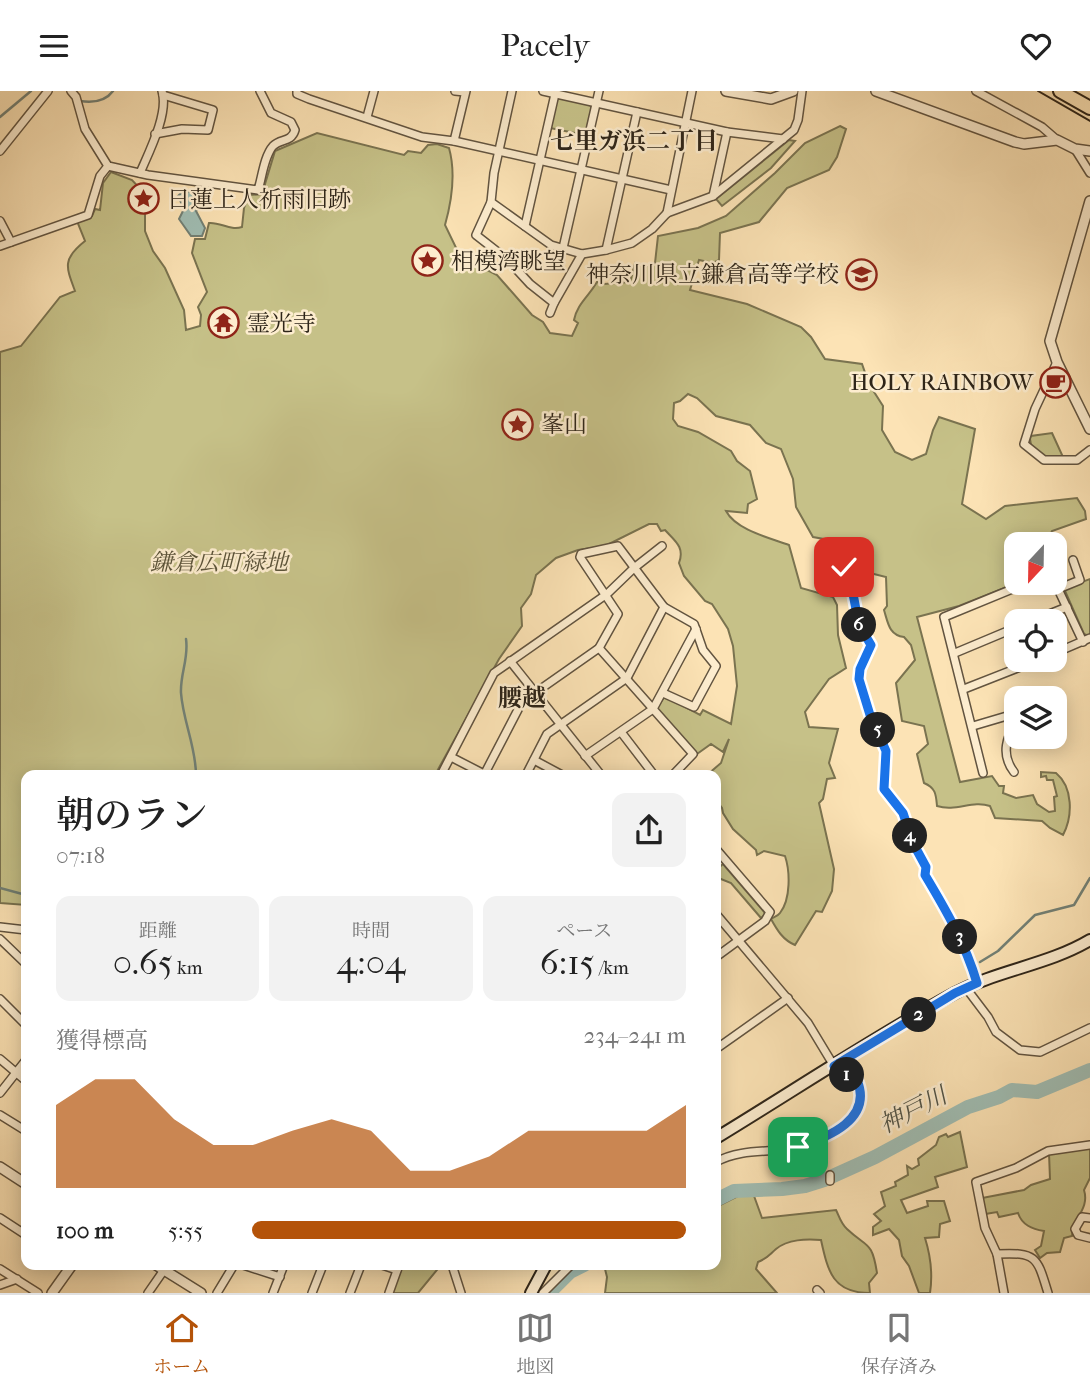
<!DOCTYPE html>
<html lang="ja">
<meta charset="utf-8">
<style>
body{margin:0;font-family:"IM FELL French Canon","Noto Serif JP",serif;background:#f2f2f2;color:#222;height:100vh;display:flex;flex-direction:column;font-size:26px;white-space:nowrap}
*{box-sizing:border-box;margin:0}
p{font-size:23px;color:#767676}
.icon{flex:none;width:38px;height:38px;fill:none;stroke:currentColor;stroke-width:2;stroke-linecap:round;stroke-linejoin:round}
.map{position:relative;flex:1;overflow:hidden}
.details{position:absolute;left:21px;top:679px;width:700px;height:500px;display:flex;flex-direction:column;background:#fff;border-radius:14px;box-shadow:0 4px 18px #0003}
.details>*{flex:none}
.needle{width:46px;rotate:202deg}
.buttons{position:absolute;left:1004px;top:441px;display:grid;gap:14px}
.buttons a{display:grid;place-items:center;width:63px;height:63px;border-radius:14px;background:#fff;box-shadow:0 4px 18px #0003;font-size:35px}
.pin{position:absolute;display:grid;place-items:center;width:60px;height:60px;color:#fff;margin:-30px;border-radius:14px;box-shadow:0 4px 10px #0006}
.km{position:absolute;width:35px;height:35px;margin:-18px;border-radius:50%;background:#222;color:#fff;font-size:19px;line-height:35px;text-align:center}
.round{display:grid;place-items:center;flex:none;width:74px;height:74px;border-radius:14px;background:#f2f2f2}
.head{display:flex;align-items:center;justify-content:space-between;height:119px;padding:0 35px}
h1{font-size:38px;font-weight:600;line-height:52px}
.figures{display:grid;grid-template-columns:repeat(3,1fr);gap:10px;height:119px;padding:7px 35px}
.figures div{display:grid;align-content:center;border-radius:14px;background:#f2f2f2;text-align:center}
.figures b{font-size:35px;font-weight:600}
.figures small{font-size:19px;font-weight:400}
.figures p{font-size:19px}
.chart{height:196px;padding:14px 35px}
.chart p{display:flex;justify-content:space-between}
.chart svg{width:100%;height:126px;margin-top:7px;fill:#b45309;opacity:.7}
ul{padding:0 35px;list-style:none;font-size:23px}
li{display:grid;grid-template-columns:112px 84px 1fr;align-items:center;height:52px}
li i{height:18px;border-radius:9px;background:#b45309}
header{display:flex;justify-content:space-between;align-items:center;height:91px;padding:0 35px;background:#fff;font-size:32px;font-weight:600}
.tab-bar{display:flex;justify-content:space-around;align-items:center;height:98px;border-top:2px solid #e0e0e0;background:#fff;font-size:19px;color:#767676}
.tab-bar a{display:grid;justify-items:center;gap:4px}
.tab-bar .selected{color:#b45309}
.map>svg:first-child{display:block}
.green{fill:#c6c188;stroke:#7a7350;stroke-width:2}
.water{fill:#a0bdb3;stroke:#728075;stroke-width:2}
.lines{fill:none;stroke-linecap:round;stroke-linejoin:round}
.stream{stroke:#728075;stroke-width:2.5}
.river{stroke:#a0bdb3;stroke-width:14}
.minor-casing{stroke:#625440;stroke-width:10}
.tertiary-casing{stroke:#625440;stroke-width:12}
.secondary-casing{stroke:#2e2519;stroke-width:14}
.trunk-casing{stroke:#2e2519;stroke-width:16}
.minor{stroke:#fdedcf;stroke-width:7}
.tertiary{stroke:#fdedcf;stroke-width:9}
.secondary{stroke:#fdedcf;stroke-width:10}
.trunk{stroke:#fce3b5;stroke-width:12}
.tram{stroke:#2e2519;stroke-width:2}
.route-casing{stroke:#fff;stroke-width:14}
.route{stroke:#1a73e8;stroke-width:9}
.labels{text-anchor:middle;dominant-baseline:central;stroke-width:5;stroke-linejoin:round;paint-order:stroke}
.poi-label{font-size:23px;fill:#2e2519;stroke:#fdedcf;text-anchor:start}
.park-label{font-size:23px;font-style:italic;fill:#5c543a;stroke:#fdedcf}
.neighbourhood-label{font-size:24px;font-weight:bold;fill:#2e2519;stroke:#fdedcf}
.water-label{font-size:24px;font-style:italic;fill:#505347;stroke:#fdedcf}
</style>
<header><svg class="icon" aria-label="menu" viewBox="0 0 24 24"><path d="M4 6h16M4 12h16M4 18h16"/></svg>Pacely<svg class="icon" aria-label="heart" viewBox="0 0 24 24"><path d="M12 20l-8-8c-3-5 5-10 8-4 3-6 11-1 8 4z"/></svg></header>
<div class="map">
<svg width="1090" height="1202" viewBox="0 0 1090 1202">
<rect width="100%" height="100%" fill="#fce3b5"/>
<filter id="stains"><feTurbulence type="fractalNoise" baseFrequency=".00286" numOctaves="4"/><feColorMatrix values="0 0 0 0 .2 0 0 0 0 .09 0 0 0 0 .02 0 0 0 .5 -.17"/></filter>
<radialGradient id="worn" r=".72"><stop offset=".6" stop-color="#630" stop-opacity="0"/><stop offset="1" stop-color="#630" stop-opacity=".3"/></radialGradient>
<!-- green -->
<g class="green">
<path d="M560,7l29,6 3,4 -7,27 -35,-7 6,-28z"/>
<path d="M840,35l6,3 -9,28 -8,13 -42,18 -28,34 -39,11 -1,27 -6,3 -14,-3 -9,30 57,14 54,23 10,10 14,22 37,5 7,20 14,22 -1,24 13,22 17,8 14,-6 7,-24 6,-13 36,12 -13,75 24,15 19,-13 72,-8 8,13 1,8 -34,12 -6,13h-29v39l-58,23 -42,11 43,165 32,-6 7,10h5l-1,7 13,5 17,-3 4,9 12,8 6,-1 -1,-14 3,-1 -4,-16h-6l-1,-4 -5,1v-5l15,1c17,14 17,43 7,62l-13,-7 -8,-7 -47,-3 -5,-12c-18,-6 -34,6 -53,0 -1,-11 -1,-18 -13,-23l-7,-29 11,-10 -4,-18 -22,-5 -6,-38 19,-23 -4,-15 -7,-8c-15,-2 -16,-14 -20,-27l3,-4 -1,-29 -24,-6 -12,-8 -9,1 -4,-3 2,-5 -1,-9 -14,-8 -11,-2 -17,-30 -3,-28 -12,-30 -15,-6 -16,-18 -34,-9 -19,-18 -9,-4 -8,7 -6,2 -1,16 5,7 20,6 33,19 6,10 13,10 7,28 -9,5 -1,9 -21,-2c10,19 44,27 63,34l12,43 32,9 4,8 1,30 8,33 -17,11 -24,33 4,15 29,2 -9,34 6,15 -8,1 -4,20 -4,4 15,66 -2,22 -10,21 -6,-1 -21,34c-12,-5 -18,-15 -24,-26 3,-2 7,-3 9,-6 11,-14 10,-42 5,-57l-21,-5 -7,4 -1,-5 -23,-21 -10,-16 -1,-5 -6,-8v-25h-9l14,-12 8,-24 -6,13 -12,-8 -14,10 -39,-44v-4l7,-10 35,19 3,-5 28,14 6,-38 -4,-40 -5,-17 -16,-25 -7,-3 -21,-25 -5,-13c6,-16 -4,-22 -14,-33l-4,1 -4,-7h-8l-44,22 -27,4 -22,8 -20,17 -5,19 -10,14 1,18 -23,33 -64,116h-409v130l-26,-2v-551l21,-6 39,-49 15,-6c-9,-24 -13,-32 10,-50l-8,-20 15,-5 3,-7 5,1 3,-27 8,-11 21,8 13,14v37l8,20 12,17 19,42 2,20 14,-4 1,-11 -3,-8 9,-15 -15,-39 3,-14h10l4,-16c12,-1 21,8 33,4l2,-19 5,-13 16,-1v-10l10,-33 42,-18 87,22 4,-4 13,2 7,-8 9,-1 12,4c7,25 3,52 -4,77l15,31 37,19 35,40 11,7 7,11 22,3 6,-13 -4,-3c3,-16 15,-24 23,-38l7,2 26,-2 5,-19 12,3 8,-3 3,-27 40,-8 28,-12 49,-43 30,-30z"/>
<path d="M789,49l6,1 -24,27 -49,38 -6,-7z"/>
<path d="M1052,342l11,24 -18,1 -14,-13 -1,-6 1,-3z"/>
<path d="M1090,488v57h-1l-5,-2 -19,-43 1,-3z"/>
<path d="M723,773l43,50 -5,4 -30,-35 -15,-6v-7z"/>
<path d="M960,1041l7,35 -32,10 3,10 -37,13 6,13 21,-7 -1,-5h17l6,20 -10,3 -1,13 -14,1c6,19 8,35 5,55h-11l-10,-27 -7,-10 -3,-16 -10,-11 -16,6v-8l8,-6 -7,-7 11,-8 -4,-14 15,-6 -1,-4 13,-7 -1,-9 5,3 7,-4 -1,-6 18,-14 3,-8 7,-3 2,3z"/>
<path d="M1090,1056v31l-6,12c6,19 -12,29 -12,46l-8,2 -4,14 -13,1 -7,5 -5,-8 6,-4 3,-15c-12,-2 -22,-6 -26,-18l-19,4 -2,-5 -12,2 -3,-16 42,-8 7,-5 19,-6 -1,-26z"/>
<path d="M738,1105h16l8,22 74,-8c3,6 5,14 11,19 20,19 25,11 30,44l-8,10 1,10c-37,0 -42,-21 -49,-53 -15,-1 -33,-1 -45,9 -7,6 -8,9 -18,13l-2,7 21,24h-172l2,-16 -2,-8 13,-4h98v-58z"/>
<path d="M402,1174h39l-23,28h-26z"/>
</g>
<!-- water -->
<path class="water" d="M183,100l16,2 6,11 -9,7 9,17 -3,8h-11l-12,-17 5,-10 -6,-13z"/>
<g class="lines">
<!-- stream -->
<g class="stream">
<path d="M80,10c13,2 25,1 33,-10"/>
<path d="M0,26l31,-26"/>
<path d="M186,548c3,19 -6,35 -5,54 2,28 15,54 15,82"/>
<path d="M0,797l26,7"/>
<path d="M980,871l18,-11 37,-36 39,-10 16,-27"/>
</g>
<!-- river -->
<g class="river">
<path d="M716,1109l18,-9 48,-2 23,-3 19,-6 51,-23 93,-50 31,-10 13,-7 25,2 53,-22"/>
<path d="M549,1202l21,-21 14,-7"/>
</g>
<defs>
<g id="minor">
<path d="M71,0l5,6 9,32 23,37 40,9 110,15c4,-12 6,-34 15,-44 8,-8 18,-3 22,-16l-4,-8 -20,-9 -11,-22"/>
<path d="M297,0v3l12,5 113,38 32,4 217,49"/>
<path d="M455,0l10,1"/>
<path d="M512,0l-18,82 -3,29 60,43 31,9 24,-4 26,-7 20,-14 15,-16 46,-17 81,-66 4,-10 4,-29"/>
<path d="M543,0l184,41 56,7"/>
<path d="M976,0l66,36 15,13"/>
<path d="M367,26l7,-26"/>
<path d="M155,43l27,-5 26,1 5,-20 -50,-15"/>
<path d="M454,50l12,-50"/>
<path d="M1075,58l15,24"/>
<path d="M0,60l48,-60"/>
<path d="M140,82c9,-21 29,-60 22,-82"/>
<path d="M713,105l14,-64"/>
<path d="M491,111l-15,33 32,25 22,24 24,19"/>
<path d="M667,122l25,-122"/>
<path d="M0,130l11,21"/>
<path d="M525,135l30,-132"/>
<path d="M0,155l88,-31 12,-39 8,-10"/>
<path d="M563,157l36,-157"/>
<path d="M606,159l31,-138"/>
<path d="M550,222l4,-10 28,-49"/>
<path d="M1057,271l-22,47 -11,35 20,16h33l13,-10"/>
<path d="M844,476l5,6 10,52 12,20 -11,24 -1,10 11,36 16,36 -2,38 19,23 10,31 13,24 -1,8c21,35 40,68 52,108"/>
<path d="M1040,492l18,6 22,-9 -7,-20"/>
<path d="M1058,498l25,53"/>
<path d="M1032,530l35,-14"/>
<path d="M599,557l94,106 -20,21"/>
<path d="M955,562l62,-26"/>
<path d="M1055,562l35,-15"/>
<path d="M510,570l91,114"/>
<path d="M964,598l74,-29"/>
<path d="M973,635l44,-13"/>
<path d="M621,641l33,43"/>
<path d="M585,665l68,-47 43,-80"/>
<path d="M451,666l35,18"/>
<path d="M534,669l28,15"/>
<path d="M1014,681c-14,-18 -7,-35 3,-54"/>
<path d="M983,682l-39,-156 83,-34"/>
<path d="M441,684l53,-102 113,-79 27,-26 28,-22"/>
<path d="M484,684l38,-73 77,-54 19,-34 -38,-57 1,-3 37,-8 46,61 30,17 9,26 13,16 -22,41 -31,-14"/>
<path d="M526,684l21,-41 80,-56 37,-71"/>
<path d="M716,758l54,63 -5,9 -49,36"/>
<path d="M716,823l92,109 26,43 23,14c13,31 -6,41 -30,54 -10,6 -19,12 -30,14 -27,5 -56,0 -81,14"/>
<path d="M0,836l26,3"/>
<path d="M0,848l26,25"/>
<path d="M966,897l22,29 8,15 24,18 20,2 50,-24"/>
<path d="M0,908l26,26"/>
<path d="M716,958l72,-51"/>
<path d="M0,968l26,22"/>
<path d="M0,1002l26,-33"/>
<path d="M0,1024l26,16"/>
<path d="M830,1090v-6"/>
<path d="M0,1127l26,17"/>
<path d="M1090,1127l-8,-1 -7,12 3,6 12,3"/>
<path d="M997,1163c40,-2 40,3 51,39"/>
<path d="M243,1174l37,12"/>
<path d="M382,1174l15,5"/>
<path d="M452,1174l9,28"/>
<path d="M0,1178l38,24"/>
<path d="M0,1194l17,-6"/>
<path d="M817,1199l3,3"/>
<path d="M148,1202l16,-23"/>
<path d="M217,1202l17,-28"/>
<path d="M273,1202l11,-28"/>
<path d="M312,1202l11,-28"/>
<path d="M350,1202l11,-28"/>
<path d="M389,1202l10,-28"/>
<path d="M543,1202l28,-28"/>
<path d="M1004,1202l-7,-39 -12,-26 -9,-46 40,-14 32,-17 42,-6"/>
</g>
<g id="tertiary">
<path d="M726,0l45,8 22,-8"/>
<path d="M876,0l139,51 9,2 33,-4 18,9 15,2"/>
<path d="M1090,110l-40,140 7,21 33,67"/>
<path d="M0,1076l26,17"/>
<path d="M156,1174l45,28"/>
<path d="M52,1202l20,-28"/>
</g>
<g id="secondary">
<path d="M716,1047c79,-48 158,-101 239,-145 43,-23 93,-28 135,-53"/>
<path d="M531,1202l15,-28"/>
</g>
<path id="trunk" d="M1060,0l30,17"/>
</defs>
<!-- minor casing -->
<use href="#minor" class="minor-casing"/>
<!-- tertiary casing -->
<use href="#tertiary" class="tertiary-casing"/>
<!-- secondary casing -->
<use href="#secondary" class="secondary-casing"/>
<!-- trunk casing -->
<use href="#trunk" class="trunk-casing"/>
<!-- minor -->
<use href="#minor" class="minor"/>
<!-- tertiary -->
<use href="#tertiary" class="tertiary"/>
<!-- secondary -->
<use href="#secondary" class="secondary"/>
<!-- trunk -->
<use href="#trunk" class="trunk"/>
<!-- tram -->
<path class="tram" d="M1038,0l52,30"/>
</g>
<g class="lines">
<defs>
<path id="route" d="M798,1056c31,-10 75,-28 59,-67l-23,-14 121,-73 22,-10c-12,-40 -31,-73 -52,-108l1,-8 -13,-24 -10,-30 -19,-24 2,-38 -16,-36 -11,-36 1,-10 11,-24 -12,-20 -10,-52 -5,-6"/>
</defs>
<!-- route casing -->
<use href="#route" class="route-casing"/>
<!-- route -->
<use href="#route" class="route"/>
</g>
<!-- icons -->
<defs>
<symbol id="sight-ring" viewBox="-11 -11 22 22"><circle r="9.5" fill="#fdedcf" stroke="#8f2418" stroke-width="1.5"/><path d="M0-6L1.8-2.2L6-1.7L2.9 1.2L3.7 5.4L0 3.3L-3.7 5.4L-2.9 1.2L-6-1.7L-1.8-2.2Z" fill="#8f2418"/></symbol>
<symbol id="school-ring" viewBox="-11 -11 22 22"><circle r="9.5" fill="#fdedcf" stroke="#8f2418" stroke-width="1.5"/><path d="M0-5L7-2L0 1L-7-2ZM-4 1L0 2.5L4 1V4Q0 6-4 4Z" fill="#8f2418"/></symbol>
<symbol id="temple-ring" viewBox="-11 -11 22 22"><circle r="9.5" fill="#fdedcf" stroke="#8f2418" stroke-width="1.5"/><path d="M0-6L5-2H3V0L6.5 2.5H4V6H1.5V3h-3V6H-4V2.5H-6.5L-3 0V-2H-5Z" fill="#8f2418"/></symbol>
<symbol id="cafe-ring" viewBox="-11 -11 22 22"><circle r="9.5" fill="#fdedcf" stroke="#8f2418" stroke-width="1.5"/><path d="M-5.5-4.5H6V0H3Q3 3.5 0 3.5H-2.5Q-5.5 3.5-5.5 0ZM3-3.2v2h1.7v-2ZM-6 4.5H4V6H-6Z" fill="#8f2418"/></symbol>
</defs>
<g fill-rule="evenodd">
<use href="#sight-ring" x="126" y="90" width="35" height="35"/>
<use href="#sight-ring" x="410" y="152" width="35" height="35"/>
<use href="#school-ring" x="844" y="166" width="35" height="35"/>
<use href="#temple-ring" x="206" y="214" width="35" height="35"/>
<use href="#cafe-ring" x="1038" y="274" width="35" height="35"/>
<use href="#sight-ring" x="500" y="316" width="35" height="35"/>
</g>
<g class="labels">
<!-- poi labels -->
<g class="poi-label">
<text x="167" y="108">日蓮上人祈雨旧跡</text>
<text x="451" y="170">相模湾眺望</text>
<text x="839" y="183" text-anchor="end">神奈川県立鎌倉高等学校</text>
<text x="247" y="232">霊光寺</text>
<text x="1033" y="291" text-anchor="end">HOLY RAINBOW</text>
<text x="541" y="333">峯山</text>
</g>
<!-- park labels -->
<g class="park-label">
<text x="219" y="471">鎌倉広町緑地</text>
</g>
<!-- neighbourhood labels -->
<g class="neighbourhood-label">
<text x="634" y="50">七里ガ浜二丁目</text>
<text x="522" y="607">腰越</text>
</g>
<!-- water labels -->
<g class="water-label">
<text transform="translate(913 1019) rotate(-27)">神戸川</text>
</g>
</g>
<rect width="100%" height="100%" filter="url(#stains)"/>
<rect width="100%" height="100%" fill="url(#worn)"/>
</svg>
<div class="buttons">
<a><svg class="needle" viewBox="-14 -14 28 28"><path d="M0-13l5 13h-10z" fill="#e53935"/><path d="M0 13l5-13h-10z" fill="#767676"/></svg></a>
<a><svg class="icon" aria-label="locate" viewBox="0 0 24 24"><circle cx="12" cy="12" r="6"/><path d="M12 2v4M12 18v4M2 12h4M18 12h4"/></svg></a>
<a><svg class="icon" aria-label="layers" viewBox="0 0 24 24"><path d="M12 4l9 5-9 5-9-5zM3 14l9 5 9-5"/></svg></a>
</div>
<div class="pin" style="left:798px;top:1056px;background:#1e9e55"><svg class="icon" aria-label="arrive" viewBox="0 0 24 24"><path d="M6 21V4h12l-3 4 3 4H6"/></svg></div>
<div class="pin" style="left:844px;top:476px;background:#d93025"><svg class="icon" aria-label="check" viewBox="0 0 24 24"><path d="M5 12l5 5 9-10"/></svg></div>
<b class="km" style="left:847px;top:984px">1</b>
<b class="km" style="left:919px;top:924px">2</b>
<b class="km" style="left:960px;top:846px">3</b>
<b class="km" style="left:910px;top:745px">4</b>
<b class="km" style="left:878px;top:639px">5</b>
<b class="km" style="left:859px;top:534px">6</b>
<section class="details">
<div class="head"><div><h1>朝のラン</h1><p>07:18</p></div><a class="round"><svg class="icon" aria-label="share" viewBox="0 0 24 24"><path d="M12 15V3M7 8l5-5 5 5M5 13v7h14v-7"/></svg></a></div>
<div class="figures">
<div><p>距離</p><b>0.65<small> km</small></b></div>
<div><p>時間</p><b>4:04</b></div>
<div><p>ペース</p><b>6:15<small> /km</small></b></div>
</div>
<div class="chart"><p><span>獲得標高</span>234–241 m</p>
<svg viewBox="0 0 160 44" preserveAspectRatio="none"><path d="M0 44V15L10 6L20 6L30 20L40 29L50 29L60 24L70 20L80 24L90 38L100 38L110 33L120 24L130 24L140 24L150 24L160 15V44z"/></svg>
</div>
<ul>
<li><b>100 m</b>5:55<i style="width:100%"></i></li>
</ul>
</section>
</div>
<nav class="tab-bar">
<a class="selected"><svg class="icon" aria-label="home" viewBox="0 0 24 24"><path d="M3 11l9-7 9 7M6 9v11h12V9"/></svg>ホーム</a>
<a><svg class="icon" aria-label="map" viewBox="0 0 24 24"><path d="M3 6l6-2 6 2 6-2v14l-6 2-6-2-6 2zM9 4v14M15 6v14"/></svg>地図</a>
<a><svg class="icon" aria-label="saved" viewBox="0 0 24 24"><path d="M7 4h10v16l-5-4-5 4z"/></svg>保存済み</a>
</nav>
